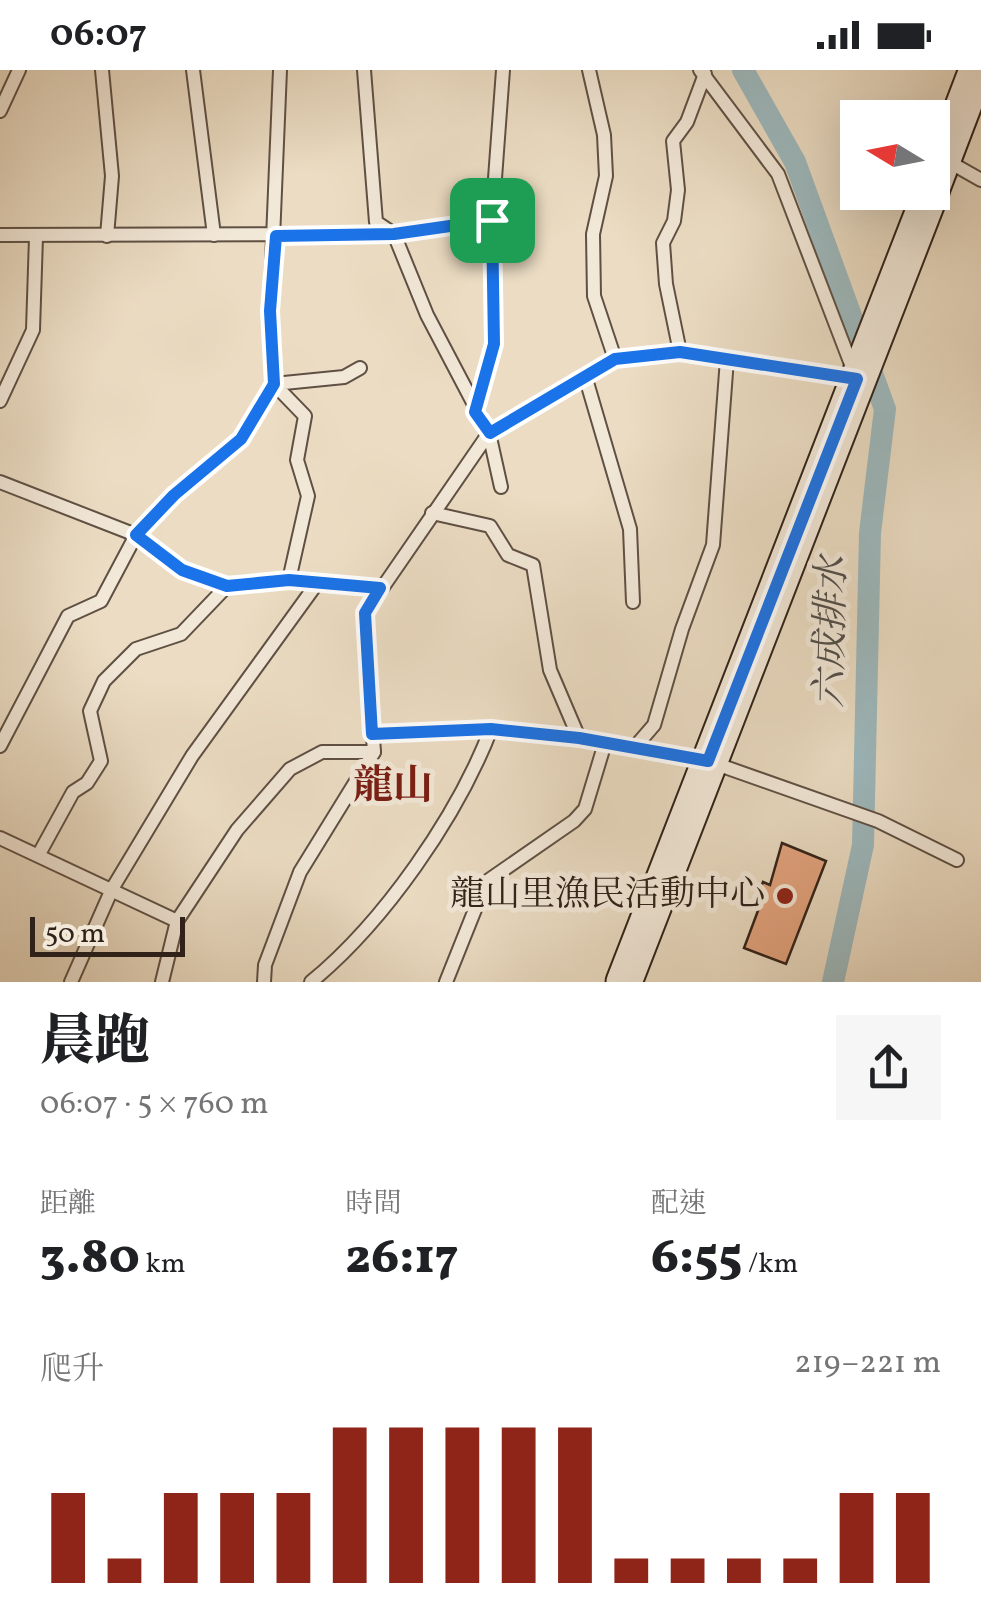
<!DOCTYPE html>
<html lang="zh-TW">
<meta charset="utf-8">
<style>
body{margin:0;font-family:Vollkorn,"Noto Serif TC",serif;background:#f6f6f6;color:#202124;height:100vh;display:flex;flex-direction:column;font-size:38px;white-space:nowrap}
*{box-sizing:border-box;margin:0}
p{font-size:32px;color:#757577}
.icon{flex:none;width:55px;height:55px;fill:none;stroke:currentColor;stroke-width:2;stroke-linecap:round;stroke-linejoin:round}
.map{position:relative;height:912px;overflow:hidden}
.side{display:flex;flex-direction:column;background:#fff;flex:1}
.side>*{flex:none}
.needle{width:65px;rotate:280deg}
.fabs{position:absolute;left:840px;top:30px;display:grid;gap:20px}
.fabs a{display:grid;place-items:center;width:110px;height:110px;border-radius:0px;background:#fff;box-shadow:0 10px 40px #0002;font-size:50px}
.scale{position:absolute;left:30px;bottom:25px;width:155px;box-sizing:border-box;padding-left:10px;border:5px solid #302219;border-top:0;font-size:28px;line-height:35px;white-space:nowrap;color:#302219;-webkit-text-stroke:8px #f2e8d8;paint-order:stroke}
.pin{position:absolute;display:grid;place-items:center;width:85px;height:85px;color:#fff;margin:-42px;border-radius:20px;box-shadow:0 5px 15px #0006}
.round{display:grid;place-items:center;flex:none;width:105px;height:105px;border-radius:0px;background:#f6f6f6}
.headline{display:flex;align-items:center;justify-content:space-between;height:170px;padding:0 40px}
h1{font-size:55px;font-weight:800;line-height:75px}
.metrics{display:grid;grid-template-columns:repeat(3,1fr);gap:15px;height:170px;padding:10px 40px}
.metrics div{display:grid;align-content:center}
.metrics b{font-size:50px;font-weight:800}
.metrics small{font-size:28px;font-weight:400}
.metrics p{font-size:28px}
.chart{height:280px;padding:20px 40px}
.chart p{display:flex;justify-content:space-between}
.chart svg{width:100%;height:180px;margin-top:10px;stroke:#8f2418;stroke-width:6}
.status{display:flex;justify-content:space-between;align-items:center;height:70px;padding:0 50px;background:#fff;direction:ltr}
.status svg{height:28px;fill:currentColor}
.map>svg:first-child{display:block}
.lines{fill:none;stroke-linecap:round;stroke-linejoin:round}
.canal{stroke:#9db9be;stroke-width:22}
.building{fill:#e4a47f;stroke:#302219;stroke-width:2.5}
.lane-casing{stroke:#5f5044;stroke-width:16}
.secondary-casing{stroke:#302219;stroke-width:39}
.lane{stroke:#f2e8d8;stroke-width:12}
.secondary{stroke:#f2e8d8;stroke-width:35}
.route-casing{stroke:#fff;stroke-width:20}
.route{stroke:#1a73e8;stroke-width:12}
.poi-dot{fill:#8f2418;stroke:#f2e8d8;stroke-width:4}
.labels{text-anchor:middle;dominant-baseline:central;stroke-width:10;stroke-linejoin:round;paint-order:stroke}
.poi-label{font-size:35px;fill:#302219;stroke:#f2e8d8;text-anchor:end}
.water-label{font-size:38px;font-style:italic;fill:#514f4b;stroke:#f2e8d8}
.quarter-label{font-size:40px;font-weight:bold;fill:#7a1f14;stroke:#f2e8d8}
</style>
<div class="status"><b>06:07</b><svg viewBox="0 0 49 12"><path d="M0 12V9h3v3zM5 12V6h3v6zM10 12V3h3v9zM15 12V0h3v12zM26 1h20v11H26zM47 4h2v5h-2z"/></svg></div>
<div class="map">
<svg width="981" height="912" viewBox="0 0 981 912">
<rect width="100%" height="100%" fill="#ebdcc3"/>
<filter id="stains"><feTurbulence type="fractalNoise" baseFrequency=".002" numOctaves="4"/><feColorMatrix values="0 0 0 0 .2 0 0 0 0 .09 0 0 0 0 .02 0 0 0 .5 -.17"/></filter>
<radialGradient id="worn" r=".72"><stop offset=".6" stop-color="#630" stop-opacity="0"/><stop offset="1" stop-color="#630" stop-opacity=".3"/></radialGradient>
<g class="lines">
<!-- canal -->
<path class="canal" d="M743,0l52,92 90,247 -15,124 -7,312 -30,137"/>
</g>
<!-- building -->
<path class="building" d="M782,773l44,18 -40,103 -42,-16 15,-40 -6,-2 10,-24 7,3z"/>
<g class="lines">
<defs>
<g id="lane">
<path d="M102,0l10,106 -5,60"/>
<path d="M193,0l21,165"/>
<path d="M364,0l12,152 18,12 33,81 62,118 12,54"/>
<path d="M589,0l15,65 2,41 -13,58 1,62 21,63"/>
<path d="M700,0l78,104 76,198"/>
<path d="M0,41l19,-41"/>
<path d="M944,89l37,21"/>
<path d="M0,165l394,-1 98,-15"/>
<path d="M680,282l-14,-68 -3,-41 11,-22 4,-31 -5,-49 14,-19 18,-48"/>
<path d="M586,309l44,150 3,73"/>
<path d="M0,331l33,-71 3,-93"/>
<path d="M475,342l19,-68 -2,-125 11,-149"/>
<path d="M0,412l136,53 46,35 45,16 62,-6 91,8"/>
<path d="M432,443l58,13 18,29 25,10 17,105 29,68"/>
<path d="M289,510l19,-84 -11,-36 8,-44 -31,-32 70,-7 16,-9"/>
<path d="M373,664l118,-5 88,9 129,23 170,60 79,39"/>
<path d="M0,676l68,-130 33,-15 35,-66 38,-40 67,-56 33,-55 -4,-73 10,-241"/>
<path d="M635,677l19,-22 28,-96 31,-84 14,-186"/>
<path d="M0,768l177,83"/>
<path d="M39,784l34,-62 14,-9 14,-22 -11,-50 14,-30 32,-32 45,-15 46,-48"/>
<path d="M71,912l41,-93 80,-133 126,-174"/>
<path d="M162,912l15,-61 60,-91 53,-61 32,-17h52"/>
<path d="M264,912l1,-17 35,-93 74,-120 -9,-139 124,-180 126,-74 65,-7 174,27"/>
<path d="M311,912c73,-60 146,-165 180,-253"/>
<path d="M446,912l40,-100 88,-61 11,-12 20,-66"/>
</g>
<g id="secondary">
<path d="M932,118l45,-118"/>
<path d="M624,912l307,-790"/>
</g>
</defs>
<!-- lane casing -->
<use href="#lane" class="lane-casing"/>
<!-- secondary casing -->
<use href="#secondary" class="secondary-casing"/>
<!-- lane -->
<use href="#lane" class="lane"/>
<!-- secondary -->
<use href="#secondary" class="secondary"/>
</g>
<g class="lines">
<defs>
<path id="route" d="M492,150l2,124 -19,68 15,21 125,-74 65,-7 177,27 -149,382 -129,-23 -88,-9 -119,5 -7,-121 15,-25 -91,-8 -62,6 -45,-16 -46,-35 38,-40 67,-56 33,-55 -4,-73 6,-75 118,-2z"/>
</defs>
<!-- route casing -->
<use href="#route" class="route-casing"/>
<!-- route -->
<use href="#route" class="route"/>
</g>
<!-- markers -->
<circle class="poi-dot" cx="785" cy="826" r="10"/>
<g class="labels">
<!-- poi labels -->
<g class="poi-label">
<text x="765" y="826">龍山里漁民活動中心</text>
</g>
<!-- water labels -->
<g class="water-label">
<text transform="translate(833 562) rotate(-89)">六成排水</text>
</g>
<!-- quarter labels -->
<g class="quarter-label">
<text x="393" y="718">龍山</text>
</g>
</g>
<rect width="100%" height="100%" filter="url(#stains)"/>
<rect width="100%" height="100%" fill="url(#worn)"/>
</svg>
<div class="fabs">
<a><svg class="needle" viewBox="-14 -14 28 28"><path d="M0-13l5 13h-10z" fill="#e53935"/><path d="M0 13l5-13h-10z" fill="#757577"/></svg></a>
</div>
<div class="scale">50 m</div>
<div class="pin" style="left:492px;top:150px;background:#1e9e55"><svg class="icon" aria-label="arrive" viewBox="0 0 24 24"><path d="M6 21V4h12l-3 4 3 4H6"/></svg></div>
</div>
<section class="side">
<div class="headline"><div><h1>晨跑</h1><p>06:07 · 5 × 760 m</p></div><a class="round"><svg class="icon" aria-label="share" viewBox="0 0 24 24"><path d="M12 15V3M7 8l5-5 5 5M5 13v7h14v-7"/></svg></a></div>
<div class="metrics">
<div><p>距離</p><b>3.80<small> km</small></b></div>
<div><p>時間</p><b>26:17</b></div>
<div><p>配速</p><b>6:55<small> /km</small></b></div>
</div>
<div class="chart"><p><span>爬升</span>219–221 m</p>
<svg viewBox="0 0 160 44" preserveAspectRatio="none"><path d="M5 44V22M15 44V38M25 44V22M35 44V22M45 44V22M55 44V6M65 44V6M75 44V6M85 44V6M95 44V6M105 44V38M115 44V38M125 44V38M135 44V38M145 44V22M155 44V22"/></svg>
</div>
</section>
